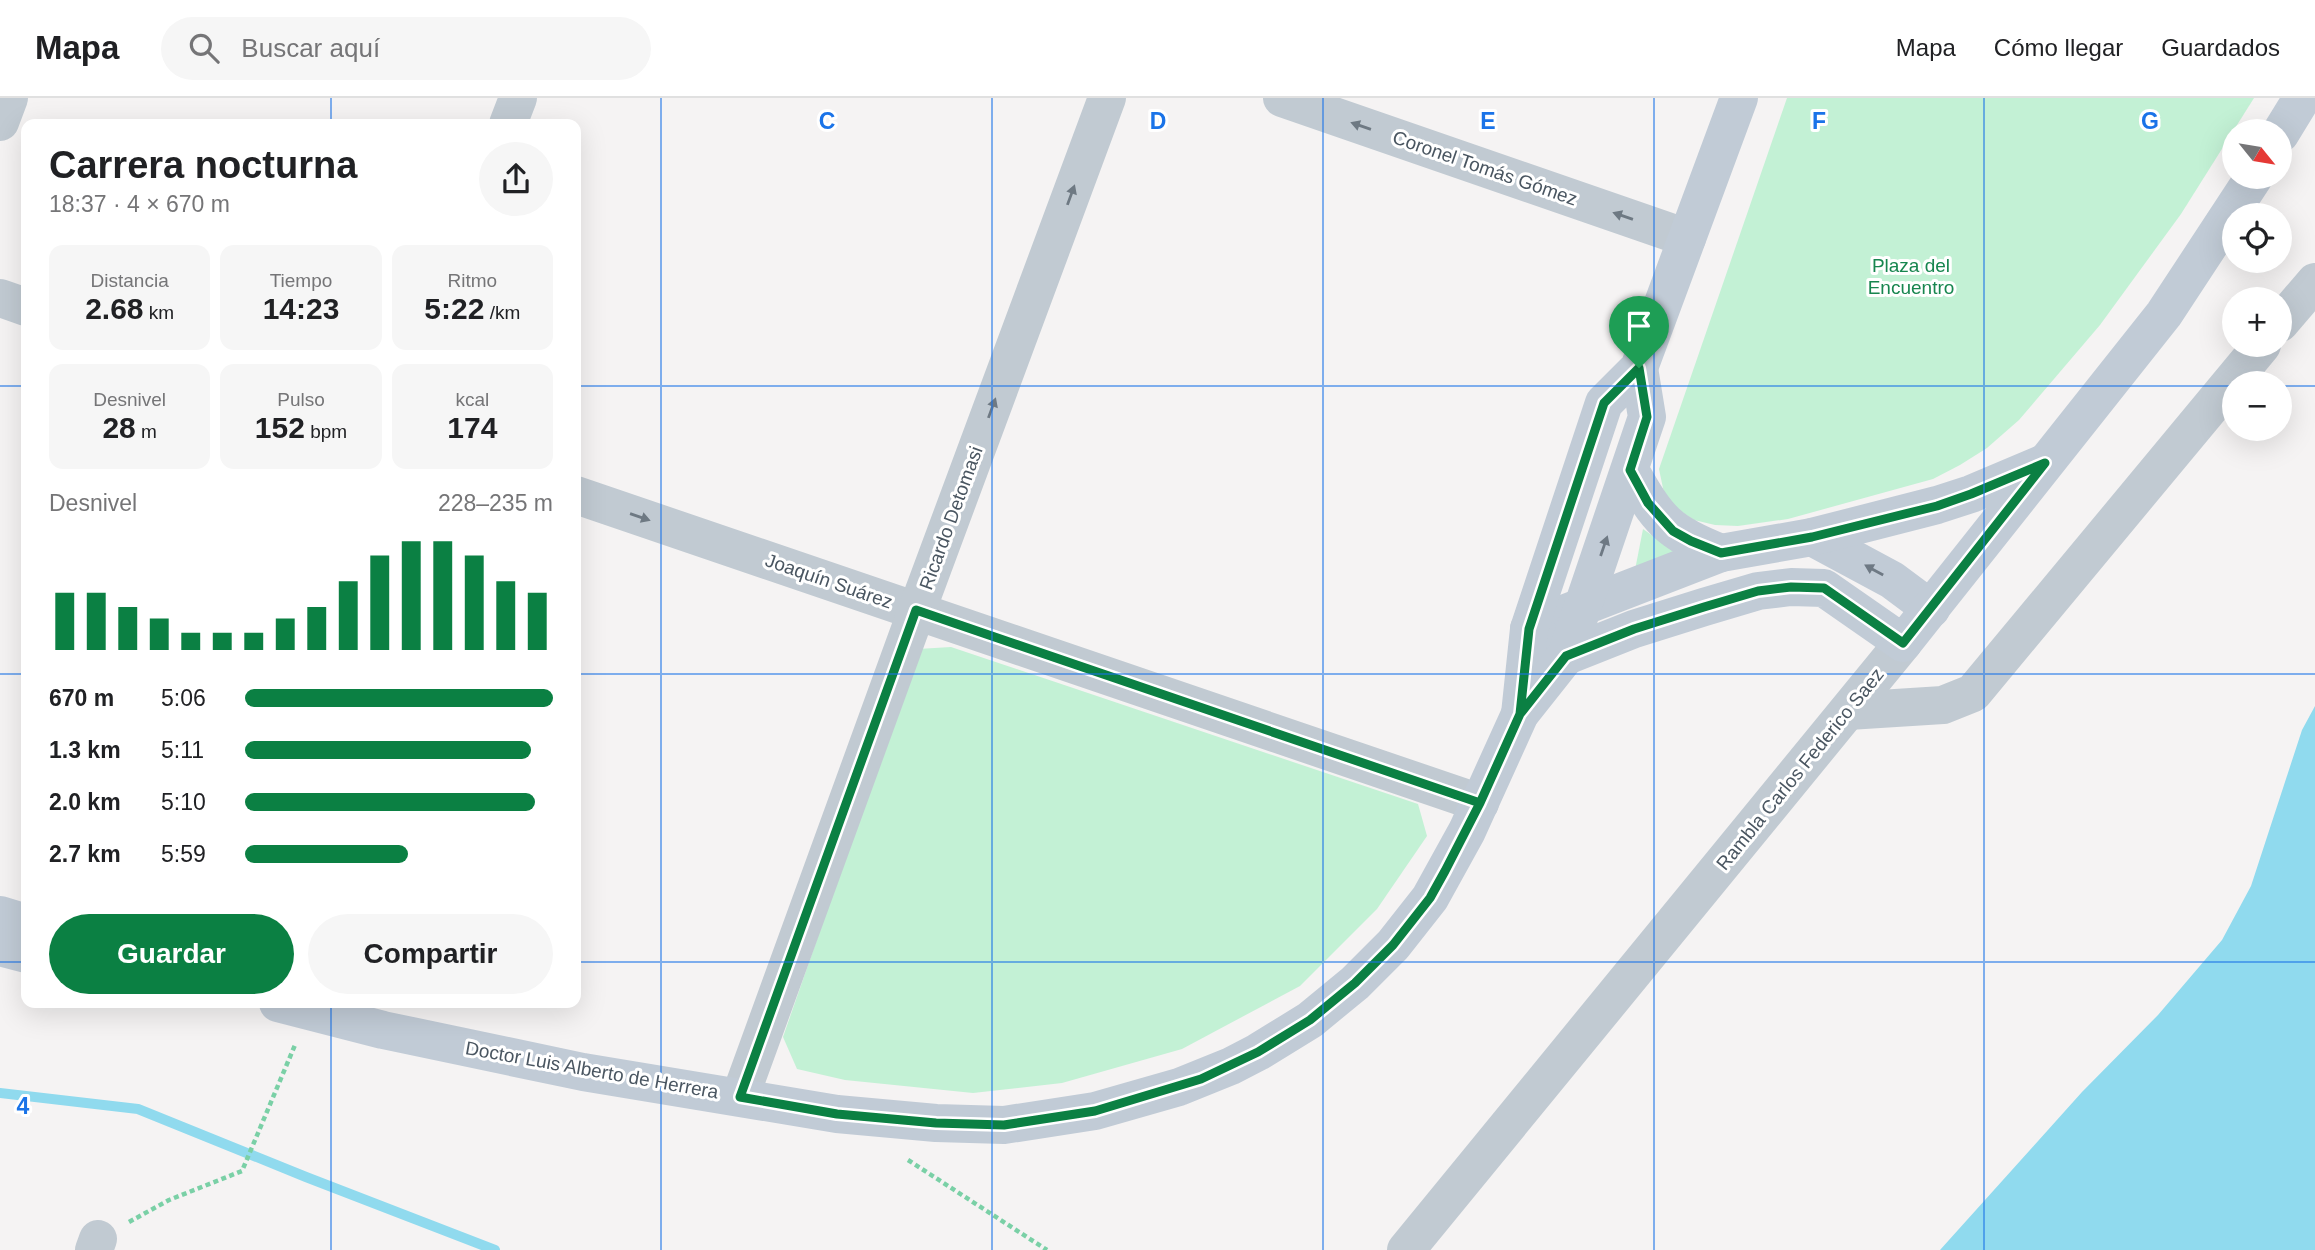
<!DOCTYPE html>
<html lang="es">
<meta charset="utf-8">
<style>
body{margin:0;font-family:Helvetica,sans-serif;background:#f6f6f6;color:#202124;height:100vh;display:flex;flex-direction:column;font-size:26px;white-space:nowrap}
*{box-sizing:border-box;margin:0}
p{font-size:23px;color:#757577}
.icon{flex:none;width:38px;height:38px;fill:none;stroke:currentColor;stroke-width:2;stroke-linecap:round;stroke-linejoin:round}
.map{position:relative;flex:1;overflow:hidden}
.drawer{position:absolute;left:21px;top:21px;width:560px;height:889px;display:flex;flex-direction:column;background:#fff;border-radius:14px;box-shadow:0 7px 28px #0002}
.drawer>*{flex:none}
.needle{width:46px;rotate:120deg}
.controls{position:absolute;left:2222px;top:21px;display:grid;gap:14px}
.controls a{display:grid;place-items:center;width:70px;height:70px;border-radius:50%;background:#fff;box-shadow:0 7px 28px #0002;font-size:35px}
.pin{position:absolute;display:grid;place-items:center;width:60px;height:60px;color:#fff;margin:-72px -30px;border-radius:50% 50% 50% 0;rotate:-45deg;box-shadow:0 0 7px #0007}
.pin .icon{rotate:45deg}
.round{display:grid;place-items:center;flex:none;width:74px;height:74px;border-radius:37px;background:#f6f6f6}
.headline{display:flex;align-items:center;justify-content:space-between;height:119px;padding:0 28px}
h1{font-size:38px;font-weight:600;line-height:52px}
.metrics{display:grid;grid-template-columns:repeat(3,1fr);gap:10px;height:119px;padding:7px 28px}
.metrics div{display:grid;align-content:center;border-radius:14px;background:#f6f6f6;text-align:center}
.metrics b{font-size:30px;font-weight:600}
.metrics small{font-size:19px;font-weight:400}
.metrics p{font-size:19px}
.chart{height:196px;padding:14px 28px}
.chart p{display:flex;justify-content:space-between}
.chart svg{width:100%;height:126px;margin-top:7px;stroke:#0b8043;stroke-width:6}
.primary-button{display:flex;gap:14px;margin-top:auto;padding:14px 28px}
.primary-button a{flex:1;height:80px;border-radius:42px;background:#0b8043;color:#fff;font-size:28px;font-weight:600;line-height:80px;text-align:center}
.primary-button a+a{background:#f6f6f6;color:#202124}
ul{padding:0 28px;list-style:none;font-size:23px}
li{display:grid;grid-template-columns:112px 84px 1fr;align-items:center;height:52px}
li i{height:18px;border-radius:9px;background:#0b8043}
header{display:flex;align-items:center;gap:42px;box-sizing:border-box;height:98px;padding:0 35px;background:#fff;border-bottom:2px solid #e0e0e0}
header strong{font-size:33px}
nav{display:flex;gap:38px;margin-inline-start:auto;font-size:24px}
.search{width:490px;height:63px;background:#f6f6f6;display:flex;align-items:center;gap:18px;box-sizing:border-box;padding:0 24px;border-radius:38px;color:#757577;font-size:26px}
.map>svg:first-child{display:block}
.green{fill:#c3f1d5}
.water{fill:#90daee}
.lines{fill:none;stroke-linecap:round;stroke-linejoin:round}
.stream{stroke:#90daee;stroke-width:10}
.path{stroke:#7ad0a6;stroke-width:4.5;stroke-dasharray:5 3.5;stroke-linecap:butt}
.street{stroke:#c1cad2;stroke-width:38}
.secondary{stroke:#c1cbd6;stroke-width:38}
.oneway{fill:#6e7983}
.oneway2{fill:#6e7984}
.route-casing{stroke:#fff;stroke-width:14}
.route{stroke:#0b8043;stroke-width:9}
.grid{fill:none;stroke:#1a73e8;stroke-width:2;stroke-opacity:0.55}
.labels{text-anchor:middle;dominant-baseline:central;stroke-width:6;stroke-linejoin:round;paint-order:stroke}
.street-label{font-size:19px;fill:#4a5661;stroke:#fff}
.park-label{font-size:19px;fill:#17864f;stroke:#fff}
.grid-label{font-size:23px;text-anchor:middle;font-weight:bold;fill:#1a73e8;stroke:#fff;stroke-width:6;stroke-linejoin:round;paint-order:stroke}
</style>
<header>
<strong>Mapa</strong>
<div class="search"><svg class="icon" aria-label="search" viewBox="0 0 24 24"><circle cx="10" cy="10" r="6"/><path d="M15 15l6 6"/></svg>Buscar aquí</div>
<nav><a>Mapa</a><a>Cómo llegar</a><a>Guardados</a></nav>
</header>
<div class="map">
<svg width="2315" height="1152" viewBox="0 0 2315 1152">
<rect width="100%" height="100%" fill="#f5f3f3"/>
<!-- green -->
<g class="green">
<path d="M1787,0h467l-73,116 -81,111 -81,95 -32,28 -27,17 -27,14 -145,40 -50,7 -23,-1 -21,-5 -18,-12 -12,-15 -5,-24z"/>
<path d="M1643,431l38,27 -46,14z"/>
<path d="M951,549l467,157 9,32 -50,73 -77,77 -118,63 -120,34 -89,10 -128,-13 -48,-11 -14,-32 135,-388z"/>
</g>
<!-- water -->
<path class="water" d="M2315,608v544h-375l142,-158 76,-77 64,-75 29,-54 51,-156z"/>
<g class="lines">
<!-- stream -->
<path class="stream" d="M0,995l138,16 168,68 189,73"/>
<!-- path -->
<g class="path">
<path d="M908,1062l139,90"/>
<path d="M129,1124l40,-22 73,-29 53,-126"/>
</g>
<!-- street -->
<g class="street">
<path d="M1282,0l405,140"/>
<path d="M0,24l9,-24"/>
<path d="M508,26l10,-26"/>
<path d="M0,200l26,9"/>
<path d="M2280,225l35,-41"/>
<path d="M576,397l904,308"/>
<path d="M1848,613l95,-6 30,-12 289,-348"/>
<path d="M740,999l177,-487 190,-512"/>
<path d="M94,1152l4,-11"/>
<path d="M1406,1152l497,-607"/>
</g>
<!-- secondary -->
<g class="secondary">
<path d="M2280,36l22,-36"/>
<path d="M1630,372c28,50 37,62 91,83"/>
<path d="M1812,439l80,43 39,29"/>
<path d="M1566,515l155,-60 91,-16 125,-32 34,-11 71,-30"/>
<path d="M1529,531l37,27 68,-27 70,-22 54,-16 33,-4 33,1 79,55 261,-329 90,-137"/>
<path d="M1520,616l9,-85 75,-226 35,-35 100,-270"/>
<path d="M0,817l26,8"/>
<path d="M0,849l26,7"/>
<path d="M278,905l105,27 200,42 254,42 99,9 68,2 91,-14 84,-24 52,-21 27,-14 52,-32 45,-37 38,-38 37,-47 37,-67 53,-117 46,-58 81,-239 -8,-49"/>
</g>
</g>
<!-- one-way arrows -->
<defs><path id="oneway-solid" d="M-6-.8H1V-3.2L6.5 0L1 3.2V.8H-6Z" transform="scale(1.75)"/></defs>
<g class="oneway">
<use href="#oneway-solid" transform="translate(1361 28) rotate(-161)"/>
<use href="#oneway-solid" transform="translate(1071 97) rotate(-70)"/>
<use href="#oneway-solid" transform="translate(1623 118) rotate(-161)"/>
<use href="#oneway-solid" transform="translate(992 310) rotate(-70)"/>
<use href="#oneway-solid" transform="translate(640 419) rotate(19)"/>
</g>
<g class="oneway2">
<use href="#oneway-solid" transform="translate(1604 448) rotate(-71)"/>
<use href="#oneway-solid" transform="translate(1874 472) rotate(-151)"/>
</g>
<g class="lines">
<defs>
<path id="route" d="M1639,270l-35,35 -75,226 -9,85 -40,89 -564,-193 -176,487 97,17 99,9 68,2 91,-14 106,-32 57,-27 52,-32 45,-37 38,-38 37,-47 15,-27 35,-68 40,-89 46,-58 68,-27 70,-22 54,-16 33,-4 33,1 79,55 142,-180 -74,31 -34,12 -125,31 -91,16 -30,-12 -18,-10 -25,-28 -18,-33 17,-53 -8,-49"/>
</defs>
<!-- route casing -->
<use href="#route" class="route-casing"/>
<!-- route -->
<use href="#route" class="route"/>
</g>
<!-- grid -->
<path class="grid" d="M331,0v26M661,0v1152M992,0v1152M1323,0v1152M1654,0v1152M1984,0v1152M0,288h26M576,288h1659M2280,288h35M0,576h26M576,576h1739M0,864h26M576,864h1739M331,905v247"/>
<g class="labels">
<!-- street labels -->
<g class="street-label">
<text transform="translate(1485 70) rotate(19)">Coronel Tomás Gómez</text>
<text transform="translate(951 420) rotate(-70)">Ricardo Detomasi</text>
<text transform="translate(829 483) rotate(19)">Joaquín Suárez</text>
<text transform="translate(1800 671) rotate(-51)">Rambla Carlos Federico Saez</text>
<text transform="translate(592 972) rotate(10)">Doctor Luis Alberto de Herrera</text>
</g>
<!-- park labels -->
<g class="park-label">
<text x="1911" y="167">Plaza del<tspan x="1911" dy="22">Encuentro</tspan></text>
</g>
</g>
<g class="grid-label">
<text x="827" y="31">C</text>
<text x="1158" y="31">D</text>
<text x="1488" y="31">E</text>
<text x="1819" y="31">F</text>
<text x="2150" y="31">G</text>
<text x="23" y="1016">4</text>
</g>
</svg>
<div class="controls">
<a><svg class="needle" viewBox="-14 -14 28 28"><path d="M0-13l5 13h-10z" fill="#e53935"/><path d="M0 13l5-13h-10z" fill="#757577"/></svg></a>
<a><svg class="icon" aria-label="locate" viewBox="0 0 24 24"><circle cx="12" cy="12" r="6"/><path d="M12 2v4M12 18v4M2 12h4M18 12h4"/></svg></a>
<a>+</a>
<a>−</a>
</div>
<div class="pin" style="left:1639px;top:270px;background:#1e9e55"><svg class="icon" aria-label="arrive" viewBox="0 0 24 24"><path d="M6 21V4h12l-3 4 3 4H6"/></svg></div>
<section class="drawer">
<div class="headline"><div><h1>Carrera nocturna</h1><p>18:37 · 4 × 670 m</p></div><a class="round"><svg class="icon" aria-label="share" viewBox="0 0 24 24"><path d="M12 15V3M7 8l5-5 5 5M5 13v7h14v-7"/></svg></a></div>
<div class="metrics">
<div><p>Distancia</p><b>2.68<small> km</small></b></div>
<div><p>Tiempo</p><b>14:23</b></div>
<div><p>Ritmo</p><b>5:22<small> /km</small></b></div>
</div>
<div class="metrics">
<div><p>Desnivel</p><b>28<small> m</small></b></div>
<div><p>Pulso</p><b>152<small> bpm</small></b></div>
<div><p>kcal</p><b>174</b></div>
</div>
<div class="chart"><p><span>Desnivel</span>228–235 m</p>
<svg viewBox="0 0 160 44" preserveAspectRatio="none"><path d="M5 44V24M15 44V24M25 44V29M35 44V33M45 44V38M55 44V38M65 44V38M75 44V33M85 44V29M95 44V20M105 44V11M115 44V6M125 44V6M135 44V11M145 44V20M155 44V24"/></svg>
</div>
<ul>
<li><b>670 m</b>5:06<i style="width:100%"></i></li>
<li><b>1.3 km</b>5:11<i style="width:93%"></i></li>
<li><b>2.0 km</b>5:10<i style="width:94%"></i></li>
<li><b>2.7 km</b>5:59<i style="width:53%"></i></li>
</ul>
<div class="primary-button"><a>Guardar</a><a>Compartir</a></div>
</section>
</div>
